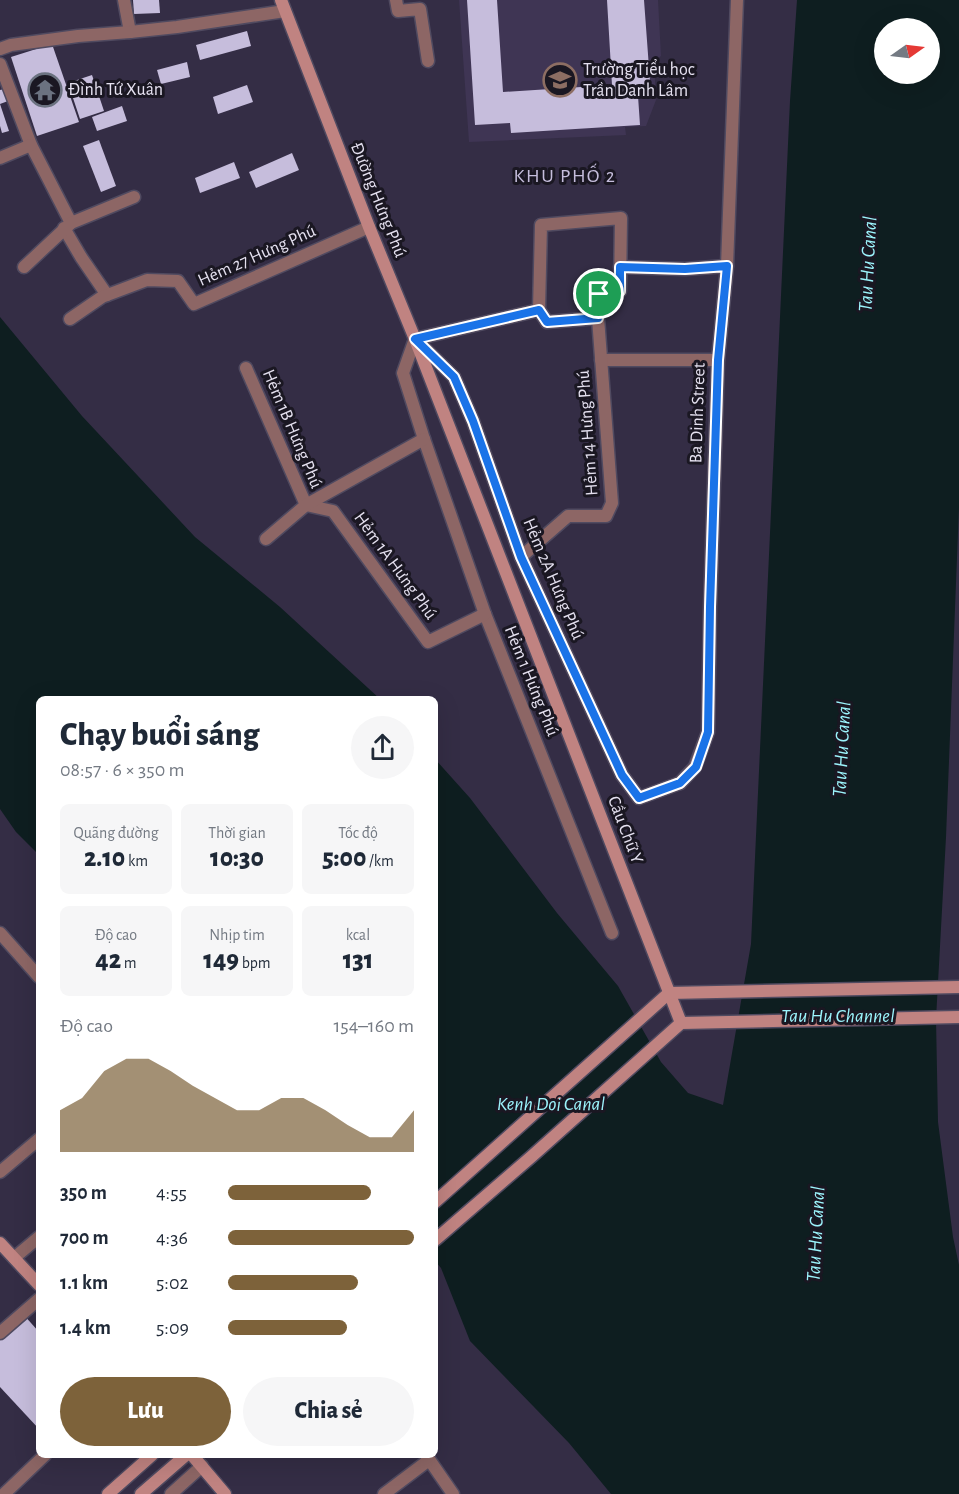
<!DOCTYPE html>
<html lang="vi">
<meta charset="utf-8">
<style>
body{margin:0;font-family:"Alegreya Sans",sans-serif;background:#f6f6f7;color:#1f2937;height:100vh;display:flex;flex-direction:column;font-size:22px;white-space:nowrap}
*{box-sizing:border-box;margin:0}
p{font-size:20px;color:#747a83}
.icon{flex:none;width:33px;height:33px;fill:none;stroke:currentColor;stroke-width:2;stroke-linecap:round;stroke-linejoin:round}
.map{position:relative;flex:1;overflow:hidden}
.drawer{position:absolute;left:36px;top:696px;width:402px;height:762px;display:flex;flex-direction:column;background:#fff;border-radius:9px;box-shadow:0 6px 24px #0002}
.drawer>*{flex:none}
.needle{width:39px;rotate:76deg}
.controls{position:absolute;left:874px;top:18px;display:grid;gap:12px}
.controls a{display:grid;place-items:center;width:66px;height:66px;border-radius:50%;background:#fff;box-shadow:0 6px 24px #0002;font-size:30px}
.pin{position:absolute;display:grid;place-items:center;width:51px;height:51px;color:#fff;margin:-26px;border:3px solid #fff;border-radius:50%;box-shadow:0 2px 6px #0007}
.round{display:grid;place-items:center;flex:none;width:63px;height:63px;border-radius:32px;background:#f6f6f7}
.overview{display:flex;align-items:center;justify-content:space-between;height:102px;padding:0 24px}
h1{font-size:33px;font-weight:800;line-height:45px}
.metrics{display:grid;grid-template-columns:repeat(3,1fr);gap:9px;height:102px;padding:6px 24px}
.metrics div{display:grid;align-content:center;border-radius:9px;background:#f6f6f7;text-align:center}
.metrics b{font-size:26px;font-weight:800}
.metrics small{font-size:16px;font-weight:400}
.metrics p{font-size:16px}
.chart{height:168px;padding:12px 24px}
.chart p{display:flex;justify-content:space-between}
.chart svg{width:100%;height:108px;margin-top:6px;fill:#7d623a;opacity:.7}
.button{display:flex;gap:12px;margin-top:auto;padding:12px 24px}
.button a{flex:1;height:69px;border-radius:36px;background:#7d623a;color:#fff;font-size:24px;font-weight:800;line-height:69px;text-align:center}
.button a+a{background:#f6f6f7;color:#1f2937}
ul{padding:0 24px;list-style:none;font-size:20px}
li{display:grid;grid-template-columns:96px 72px 1fr;align-items:center;height:45px}
li i{height:15px;border-radius:8px;background:#7d623a}
.map>svg:first-child{display:block}
.built{fill:#3f3554}
.water{fill:#0e1e20;fill-rule:evenodd}
.building{fill:#c6bddc}
.lines{fill:none;stroke-linecap:round;stroke-linejoin:round}
.service-casing{stroke:#504a60;stroke-width:15}
.minor-casing{stroke:#504a60;stroke-width:15}
.secondary-casing{stroke:#504a60;stroke-width:15}
.service{stroke:#8d6665;stroke-width:12}
.minor{stroke:#8d6665;stroke-width:12}
.secondary{stroke:#c08381;stroke-width:12}
.route-casing{stroke:#fff;stroke-width:12}
.route{stroke:#1a73e8;stroke-width:8}
.labels{text-anchor:middle;dominant-baseline:central;stroke-width:6;stroke-linejoin:round;paint-order:stroke}
.poi-label{font-size:18px;fill:#e5e1f0;stroke:#1a1722;text-anchor:start}
.street-label{font-size:18px;fill:#e5e1f0;stroke:#1a1722}
.neighbourhood-label{font-size:20px;letter-spacing:1.5px;fill:#c5bddc;stroke:#1a1722}
.water-label{font-size:20px;font-style:italic;fill:#9cf4fc;stroke:#1a1722}
</style>
<div class="map">
<svg width="959" height="1494" viewBox="0 0 959 1494">
<rect width="100%" height="100%" fill="#342d45"/>
<!-- built -->
<path class="built" d="M459,0h199l3,56 -7,5 2,39 -10,26 -21,1 1,8 -157,7z"/>
<!-- water -->
<g class="water">
<path d="M797,0h162v507l-13,330 -10,182 2,103 15,115 6,28v229h-348l-42,-51 -99,-102 -29,-73 -6,-7v-502l35,39 87,115 61,73 43,76 27,31 35,12 28,-161 39,-843zM885,28h45v46h-45z"/>
<path d="M0,317l82,99 113,121 85,70 100,92h-341v156l-23,-23 -16,-23z"/>
</g>
<!-- building -->
<g class="building">
<path d="M133,0h26l1,13 -26,1z"/>
<path d="M467,0h30l6,92 109,-7 -5,-85h37l7,95 -13,1 2,29 -129,8 -1,-10 -35,2z"/>
<path d="M247,31l4,15 -51,14 -4,-15z"/>
<path d="M52,44l27,78 -42,14 -26,-79z"/>
<path d="M187,62l3,15 -29,7 -4,-14z"/>
<path d="M92,75l12,36 -24,8 -12,-36z"/>
<path d="M247,85l6,17 -35,12 -5,-17z"/>
<path d="M4,89l4,12 -8,3v-14z"/>
<path d="M0,104l9,27 -7,2 -2,-7z"/>
<path d="M122,106l5,15 -30,10 -5,-14z"/>
<path d="M99,140l17,46 -15,6 -18,-46z"/>
<path d="M292,153l7,17 -43,18 -7,-16z"/>
<path d="M234,162l6,16 -40,15 -5,-15z"/>
<path d="M23,1314l16,18v97l-39,-42v-50z"/>
</g>
<g class="lines">
<defs>
<g id="service">
<path d="M124,0l6,32"/>
<path d="M396,0l2,11 22,-2 8,52"/>
<path d="M0,49l11,-4 67,-9 52,-4 47,-5 108,-16"/>
<path d="M0,64l31,81 40,78"/>
<path d="M0,158l31,-13"/>
<path d="M64,228l17,29 26,38"/>
<path d="M24,267l47,-44 63,-26"/>
<path d="M620,267l65,2 42,-3"/>
<path d="M70,319l32,-22 45,-17 31,1 16,23 175,-77"/>
<path d="M415,339l-12,34 21,66 61,175 127,319"/>
<path d="M415,339l39,38 19,44 48,136 101,218 17,23 41,-15"/>
<path d="M415,339l124,-29"/>
<path d="M601,360h117"/>
<path d="M246,368l60,137 27,6 95,131 57,-28"/>
<path d="M266,539l40,-34 118,-66"/>
<path d="M521,557l47,-41h38l6,-13 -14,-185 1,-24 21,-3 1,-73 -80,7 -2,85 8,12 51,-4"/>
<path d="M0,933l39,44"/>
<path d="M0,1172l39,-33"/>
<path d="M14,1258l25,-21"/>
<path d="M0,1333l39,-34"/>
</g>
<g id="minor">
<path d="M680,783l15,-16 13,-35 2,-125 8,-247 9,-94 10,-266"/>
<path d="M426,1455l27,39"/>
<path d="M4,1494l41,-39"/>
<path d="M171,1494l31,-28"/>
<path d="M384,1494l45,-34"/>
</g>
<g id="secondary">
<path d="M281,0l88,227 46,112 266,684"/>
<path d="M435,1202l234,-209 290,-6"/>
<path d="M435,1240l96,-83 150,-134 278,-6"/>
<path d="M0,1243l39,42"/>
<path d="M192,1455l33,39"/>
<path d="M108,1494l44,-39"/>
<path d="M141,1494l45,-39"/>
</g>
</defs>
<!-- service casing -->
<use href="#service" class="service-casing"/>
<!-- minor casing -->
<use href="#minor" class="minor-casing"/>
<!-- secondary casing -->
<use href="#secondary" class="secondary-casing"/>
<!-- service -->
<use href="#service" class="service"/>
<!-- minor -->
<use href="#minor" class="minor"/>
<!-- secondary -->
<use href="#secondary" class="secondary"/>
</g>
<g class="lines">
<defs>
<path id="route" d="M727,266l-9,94 -8,247 -2,125 -12,35 -16,16 -41,15 -17,-23 -101,-218 -48,-136 -19,-44 -39,-38 124,-29 8,12 51,-4 1,-24 21,-3v-24l65,2z"/>
</defs>
<!-- route casing -->
<use href="#route" class="route-casing"/>
<!-- route -->
<use href="#route" class="route"/>
</g>
<!-- icons -->
<defs>
<symbol id="school-ring" viewBox="-11 -11 22 22"><circle r="9.5" fill="#1a1722" stroke="#8d6e63" stroke-width="1.5"/><path d="M0-5L7-2L0 1L-7-2ZM-4 1L0 2.5L4 1V4Q0 6-4 4Z" fill="#8d6e63"/></symbol>
<symbol id="temple-ring" viewBox="-11 -11 22 22"><circle r="9.5" fill="#1a1722" stroke="#6b7280" stroke-width="1.5"/><path d="M0-6L5-2H3V0L6.5 2.5H4V6H1.5V3h-3V6H-4V2.5H-6.5L-3 0V-2H-5Z" fill="#6b7280"/></symbol>
</defs>
<g fill-rule="evenodd">
<use href="#school-ring" x="541" y="61" width="38" height="38"/>
<use href="#temple-ring" x="26" y="71" width="38" height="38"/>
</g>
<g class="labels">
<!-- poi labels -->
<g class="poi-label">
<text x="583" y="70">Trường Tiểu học<tspan x="583" dy="21">Trần Danh Lâm</tspan></text>
<text x="68" y="90">Đình Tứ Xuân</text>
</g>
<!-- street labels -->
<g class="street-label">
<text transform="translate(378 200) rotate(68)">Đường Hưng Phú</text>
<text transform="translate(257 256) rotate(-24)">Hẻm 27 Hưng Phú</text>
<text transform="translate(698 413) rotate(-88)">Ba Dinh Street</text>
<text transform="translate(292 429) rotate(67)">Hẻm 1B Hưng Phú</text>
<text transform="translate(588 433) rotate(-94)">Hẻm 14 Hưng Phú</text>
<text transform="translate(395 566) rotate(54)">Hẻm 1A Hưng Phú</text>
<text transform="translate(553 579) rotate(67)">Hẻm 2A Hưng Phú</text>
<text transform="translate(531 681) rotate(68)">Hẻm 1 Hưng Phú</text>
<text transform="translate(625 830) rotate(69)">Cầu Chữ Y</text>
</g>
<!-- neighbourhood labels -->
<g class="neighbourhood-label">
<text x="565" y="176">KHU PHỐ 2</text>
</g>
<!-- water labels -->
<g class="water-label">
<text transform="translate(868 264) rotate(-87)">Tau Hu Canal</text>
<text transform="translate(842 749) rotate(-87)">Tau Hu Canal</text>
<text x="838" y="1016">Tau Hu Channel</text>
<text x="551" y="1104">Kenh Doi Canal</text>
<text transform="translate(816 1234) rotate(-87)">Tau Hu Canal</text>
</g>
</g>
</svg>
<div class="controls">
<a><svg class="needle" viewBox="-14 -14 28 28"><path d="M0-13l5 13h-10z" fill="#e53935"/><path d="M0 13l5-13h-10z" fill="#747a83"/></svg></a>
</div>
<div class="pin" style="left:599px;top:294px;background:#1e9e55"><svg class="icon" aria-label="arrive" viewBox="0 0 24 24"><path d="M6 21V4h12l-3 4 3 4H6"/></svg></div>
<section class="drawer">
<div class="overview"><div><h1>Chạy buổi sáng</h1><p>08:57 · 6 × 350 m</p></div><a class="round"><svg class="icon" aria-label="share" viewBox="0 0 24 24"><path d="M12 15V3M7 8l5-5 5 5M5 13v7h14v-7"/></svg></a></div>
<div class="metrics">
<div><p>Quãng đường</p><b>2.10<small> km</small></b></div>
<div><p>Thời gian</p><b>10:30</b></div>
<div><p>Tốc độ</p><b>5:00<small> /km</small></b></div>
</div>
<div class="metrics">
<div><p>Độ cao</p><b>42<small> m</small></b></div>
<div><p>Nhịp tim</p><b>149<small> bpm</small></b></div>
<div><p>kcal</p><b>131</b></div>
</div>
<div class="chart"><p><span>Độ cao</span>154–160 m</p>
<svg viewBox="0 0 160 44" preserveAspectRatio="none"><path d="M0 44V27L10 22L20 11L30 6L40 6L50 11L60 17L70 22L80 27L90 27L100 22L110 22L120 27L130 33L140 38L150 38L160 27V44z"/></svg>
</div>
<ul>
<li><b>350 m</b>4:55<i style="width:77%"></i></li>
<li><b>700 m</b>4:36<i style="width:100%"></i></li>
<li><b>1.1 km</b>5:02<i style="width:70%"></i></li>
<li><b>1.4 km</b>5:09<i style="width:64%"></i></li>
</ul>
<div class="button"><a>Lưu</a><a>Chia sẻ</a></div>
</section>
</div>
